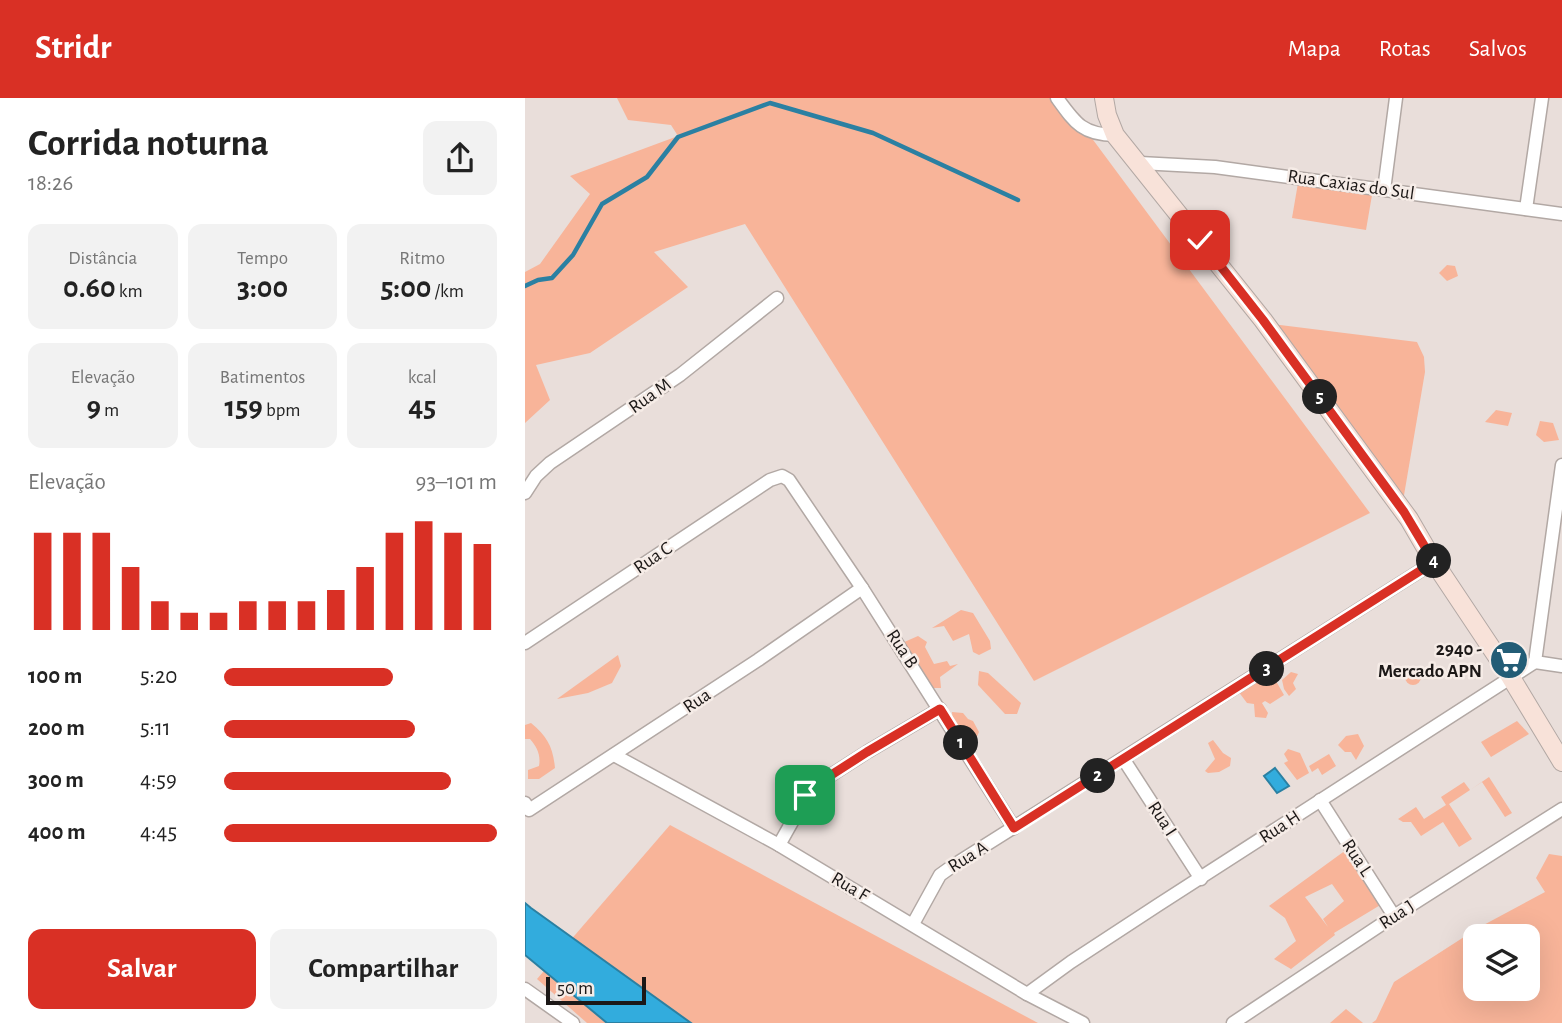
<!DOCTYPE html>
<html lang="pt">
<meta charset="utf-8">
<style>
body{margin:0;font-family:"Alegreya Sans",sans-serif;background:#f2f2f2;color:#222;height:100vh;display:flex;flex-direction:column;font-size:26px;white-space:nowrap}
*{box-sizing:border-box;margin:0}
p{font-size:23px;color:#767676}
.icon{flex:none;width:38px;height:38px;fill:none;stroke:currentColor;stroke-width:2;stroke-linecap:round;stroke-linejoin:round}
.map{position:relative;flex:1;overflow:hidden}
.details{display:flex;flex-direction:column;background:#fff;width:525px}
.details>*{flex:none}
.fabs{position:absolute;left:938px;top:826px;display:grid;gap:14px}
.fabs a{display:grid;place-items:center;width:77px;height:77px;border-radius:14px;background:#fff;box-shadow:0 7px 28px #0002;font-size:35px}
.scale{position:absolute;left:21px;bottom:18px;width:100px;box-sizing:border-box;padding-left:7px;border:4px solid #1c1817;border-top:0;font-size:19px;line-height:24px;white-space:nowrap;color:#1c1817;-webkit-text-stroke:5px #f6ece7;paint-order:stroke}
.pin{position:absolute;display:grid;place-items:center;width:60px;height:60px;color:#fff;margin:-30px;border-radius:14px;box-shadow:0 4px 10px #0006}
.km{position:absolute;width:35px;height:35px;margin:-18px;border-radius:50%;background:#222;color:#fff;font-size:19px;line-height:35px;text-align:center}
.round{display:grid;place-items:center;flex:none;width:74px;height:74px;border-radius:14px;background:#f2f2f2}
.headline{display:flex;align-items:center;justify-content:space-between;height:119px;padding:0 28px}
h1{font-size:38px;font-weight:600;line-height:52px}
.figures{display:grid;grid-template-columns:repeat(3,1fr);gap:10px;height:119px;padding:7px 28px}
.figures div{display:grid;align-content:center;border-radius:14px;background:#f2f2f2;text-align:center}
.figures b{font-size:30px;font-weight:600}
.figures small{font-size:19px;font-weight:400}
.figures p{font-size:19px}
.chart{height:196px;padding:14px 28px}
.chart p{display:flex;justify-content:space-between}
.chart svg{width:100%;height:126px;margin-top:7px;stroke:#d93025;stroke-width:6}
.button{display:flex;gap:14px;margin-top:auto;padding:14px 28px}
.button a{flex:1;height:80px;border-radius:14px;background:#d93025;color:#fff;font-size:28px;font-weight:600;line-height:80px;text-align:center}
.button a+a{background:#f2f2f2;color:#222}
ul{padding:0 28px;list-style:none;font-size:23px}
li{display:grid;grid-template-columns:112px 84px 1fr;align-items:center;height:52px}
li i{height:18px;border-radius:9px;background:#d93025}
header{display:flex;align-items:center;gap:42px;box-sizing:border-box;height:98px;padding:0 35px;background:#d93025;color:#fff}
header strong{font-size:33px}
nav{display:flex;gap:38px;margin-inline-start:auto;font-size:24px}
main{display:flex;flex:1;min-height:0}
.map>svg:first-child{display:block}
.green{fill:#f8b499;fill-rule:evenodd}
.water{fill:#32acdd;stroke:#2b80a2;stroke-width:2}
.lines{fill:none;stroke-linecap:round;stroke-linejoin:round}
.stream{stroke:#2b80a2;stroke-width:4.5}
.street-casing{stroke:#b2a8a4;stroke-width:15}
.secondary-casing{stroke:#b2a8a4;stroke-width:20}
.street{stroke:#fff;stroke-width:12}
.secondary{stroke:#f8e2d9;stroke-width:18}
.route-casing{stroke:#fff;stroke-width:14}
.route{stroke:#d93025;stroke-width:9}
.labels{text-anchor:middle;dominant-baseline:central;stroke-width:5;stroke-linejoin:round;paint-order:stroke}
.street-label{font-size:19px;fill:#1c1817;stroke:#f6ece7}
.poi-label{font-size:19px;font-weight:bold;fill:#1c1817;stroke:#f6ece7;text-anchor:end}
</style>
<header>
<strong>Stridr</strong>
<nav><a>Mapa</a><a>Rotas</a><a>Salvos</a></nav>
</header>
<main>
<section class="details">
<div class="headline"><div><h1>Corrida noturna</h1><p>18:26</p></div><a class="round"><svg class="icon" aria-label="share" viewBox="0 0 24 24"><path d="M12 15V3M7 8l5-5 5 5M5 13v7h14v-7"/></svg></a></div>
<div class="figures">
<div><p>Distância</p><b>0.60<small> km</small></b></div>
<div><p>Tempo</p><b>3:00</b></div>
<div><p>Ritmo</p><b>5:00<small> /km</small></b></div>
</div>
<div class="figures">
<div><p>Elevação</p><b>9<small> m</small></b></div>
<div><p>Batimentos</p><b>159<small> bpm</small></b></div>
<div><p>kcal</p><b>45</b></div>
</div>
<div class="chart"><p><span>Elevação</span>93–101 m</p>
<svg viewBox="0 0 160 44" preserveAspectRatio="none"><path d="M5 44V10M15 44V10M25 44V10M35 44V22M45 44V34M55 44V38M65 44V38M75 44V34M85 44V34M95 44V34M105 44V30M115 44V22M125 44V10M135 44V6M145 44V10M155 44V14"/></svg>
</div>
<ul>
<li><b>100 m</b>5:20<i style="width:62%"></i></li>
<li><b>200 m</b>5:11<i style="width:70%"></i></li>
<li><b>300 m</b>4:59<i style="width:83%"></i></li>
<li><b>400 m</b>4:45<i style="width:100%"></i></li>
</ul>
<div class="button"><a>Salvar</a><a>Compartilhar</a></div>
</section>
<div class="map">
<svg width="1037" height="925" viewBox="0 0 1037 925">
<rect width="100%" height="100%" fill="#e9deda"/>
<!-- green -->
<g class="green">
<path d="M92,0h445l308,415 -336,168 -289,-457 -91,28 34,35 -98,66 -54,12 14,35 -25,23v-151l15,-8 50,-70 -20,-18 108,-40 -7,-11 -43,-5z"/>
<path d="M773,85l74,12 -6,35 -74,-12z"/>
<path d="M922,167l8,1 3,10 -11,5 -8,-8z"/>
<path d="M747,226l145,18 7,15 1,15 -22,129z"/>
<path d="M971,312l16,3 -4,13 -23,-4z"/>
<path d="M1015,323l13,2 6,17 -15,2 -8,-7z"/>
<path d="M436,512l12,3 17,28 1,8 -12,6 -6,-3 -4,-18 -16,7 -9,-15 -12,2z"/>
<path d="M393,538l9,6 -2,5 9,17 13,-3 3,5 8,-2 -18,13 1,11h-11l-13,-20 3,-1 -4,-7 -11,2 -3,-19z"/>
<path d="M93,557l3,11 -9,17 -24,10 -31,6z"/>
<circle cx="888" cy="579" r="8"/>
<path d="M454,573l9,2 33,30 -4,11h-12l-27,-29z"/>
<path d="M766,574l7,2 -5,9 3,6 -7,7 -5,-7 -2,-9z"/>
<path d="M747,576l12,21 -14,9 -5,-3 -3,2 6,10 -2,5 -11,-1 -1,-13 -7,-1 -9,-12 21,-15z"/>
<path d="M427,614l11,1 5,6 5,2 6,11 -4,9 -12,-1 -10,-15z"/>
<path d="M992,623l12,13 -38,23 -10,-15z"/>
<path d="M6,625c16,13 22,24 24,45l-16,11h-11v-9l11,-4c2,-11 -2,-19 -9,-27h-5v-14z"/>
<path d="M833,636l6,12 -8,14 -5,-8h-6l-7,-7 8,-9z"/>
<path d="M688,642l10,13 8,5 -1,8 -11,6 -11,1 -3,-2 10,-12 -7,-16z"/>
<path d="M763,651l12,4 9,20 -12,7 -13,-17 4,-2 -4,-7z"/>
<path d="M804,656l7,12 -14,9 -4,-7 -6,4 -3,-6z"/>
<path d="M964,679l23,36 -7,4 -23,-35 -33,22 23,35 -13,8 -16,-25 -22,14 -10,-14h-8l-5,-3 18,-12 8,12 22,-14 -5,-8 23,-15 6,8z"/>
<path d="M145,727l368,198h-451l-50,-44z"/>
<path d="M821,752l36,54 -48,29 1,2 -44,34 -17,-10 22,-18 -11,-23 -16,-12zM807,786l12,17 -21,18 5,8 -23,-30z"/>
<path d="M1024,756l13,2v167h-190l4,-3 18,-38 84,-54 67,-36 -9,-14zM1003,838v53h-53v-53z"/>
<path d="M821,911l17,14h-33z"/>
</g>
<!-- water -->
<g class="water">
<path d="M750,670l14,18 -12,7 -13,-17z"/>
<path d="M0,805l6,5 160,115h-84l-82,-68z"/>
</g>
<g class="lines">
<!-- stream -->
<path class="stream" d="M0,188l13,-6 14,-2 21,-23 29,-51 45,-27 31,-40 92,-34 103,30 145,67"/>
<defs>
<g id="street">
<path d="M532,0c18,25 26,37 58,37"/>
<path d="M615,65l75,4 347,47"/>
<path d="M859,92l12,-92"/>
<path d="M1001,111l16,-111"/>
<path d="M0,395l11,-17 14,-13 130,-88 97,-77"/>
<path d="M0,545l245,-163 12,-4 7,4 73,108 152,240"/>
<path d="M1010,564l27,-197"/>
<path d="M1010,564l27,4"/>
<path d="M89,657l165,90 248,149 56,29"/>
<path d="M599,662l77,119"/>
<path d="M795,702l74,116"/>
<path d="M0,705l4,7 229,-150 104,-72"/>
<path d="M254,747l32,-57 56,-36 73,-43"/>
<path d="M388,826l27,-49 14,-10 480,-303"/>
<path d="M0,891l48,34"/>
<path d="M502,896l44,-32 87,-57 377,-243"/>
<path d="M708,925l161,-107 168,-107"/>
</g>
<path id="secondary" d="M579,0l3,17 8,20 148,185 146,199 25,43 76,114 52,86"/>
</defs>
<!-- street casing -->
<use href="#street" class="street-casing"/>
<!-- secondary casing -->
<use href="#secondary" class="secondary-casing"/>
<!-- street -->
<use href="#street" class="street"/>
<!-- secondary -->
<use href="#secondary" class="secondary"/>
</g>
<g class="lines">
<defs>
<path id="route" d="M280,697l6,-7 56,-36 73,-43 74,119 420,-266 -30,-50 -141,-192 -63,-80"/>
</defs>
<!-- route casing -->
<use href="#route" class="route-casing"/>
<!-- route -->
<use href="#route" class="route"/>
</g>
<!-- icons -->
<defs>
<symbol id="supermarket-disc" viewBox="-11 -11 22 22"><circle r="9.5" fill="#235d76" stroke="#f6ece7"/><path d="M-6-5.5h2.5l.6 2H6L4.5 2H-2.5L-4.4-4H-6ZM-1.5 3.2a1.3 1.3 0 1 0 .1 0ZM3 3.2a1.3 1.3 0 1 0 .1 0Z" fill="#fff"/></symbol>
</defs>
<g fill-rule="evenodd">
<use href="#supermarket-disc" x="962" y="540" width="44" height="44"/>
</g>
<g class="labels">
<!-- street labels -->
<g class="street-label">
<text transform="translate(826 87) rotate(8)">Rua Caxias do Sul</text>
<text transform="translate(125 298) rotate(-35)">Rua M</text>
<text transform="translate(128 460) rotate(-34)">Rua C</text>
<text transform="translate(377 551) rotate(57)">Rua B</text>
<text transform="translate(172 603) rotate(-34)">Rua</text>
<text transform="translate(637 721) rotate(57)">Rua I</text>
<text transform="translate(755 729) rotate(-33)">Rua H</text>
<text transform="translate(443 759) rotate(-32)">Rua A</text>
<text transform="translate(832 760) rotate(57)">Rua L</text>
<text transform="translate(325 789) rotate(31)">Rua F</text>
<text transform="translate(872 817) rotate(-33)">Rua J</text>
</g>
<!-- poi labels -->
<g class="poi-label">
<text x="957" y="551">2940 -<tspan x="957" dy="22">Mercado APN</tspan></text>
</g>
</g>
</svg>
<div class="fabs">
<a><svg class="icon" aria-label="layers" viewBox="0 0 24 24"><path d="M12 4l9 5-9 5-9-5zM3 14l9 5 9-5"/></svg></a>
</div>
<div class="scale">50 m</div>
<div class="pin" style="left:280px;top:697px;background:#1e9e55"><svg class="icon" aria-label="arrive" viewBox="0 0 24 24"><path d="M6 21V4h12l-3 4 3 4H6"/></svg></div>
<div class="pin" style="left:675px;top:142px;background:#d93025"><svg class="icon" aria-label="check" viewBox="0 0 24 24"><path d="M5 12l5 5 9-10"/></svg></div>
<b class="km" style="left:436px;top:645px">1</b>
<b class="km" style="left:573px;top:678px">2</b>
<b class="km" style="left:742px;top:571px">3</b>
<b class="km" style="left:909px;top:463px">4</b>
<b class="km" style="left:795px;top:299px">5</b>
</div>
</main>
